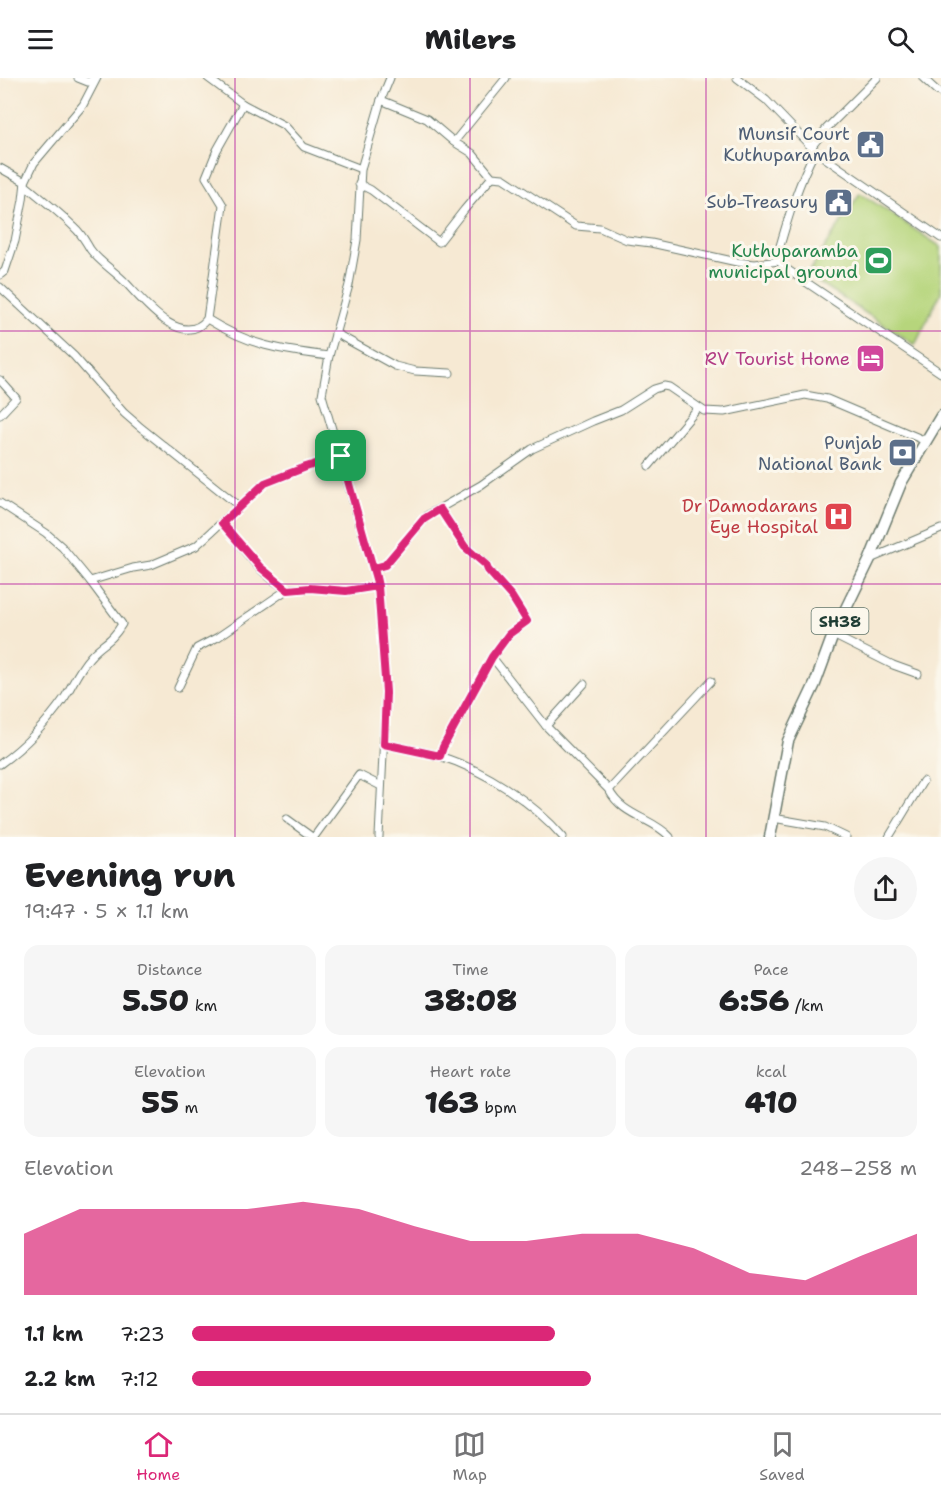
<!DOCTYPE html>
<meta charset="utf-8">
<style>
body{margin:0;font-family:"Shantell Sans",sans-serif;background:#f6f6f6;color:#202124;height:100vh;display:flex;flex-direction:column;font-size:22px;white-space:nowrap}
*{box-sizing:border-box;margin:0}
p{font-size:20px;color:#757577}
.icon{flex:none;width:33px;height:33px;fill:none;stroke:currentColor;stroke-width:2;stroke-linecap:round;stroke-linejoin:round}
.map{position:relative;height:759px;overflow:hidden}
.panel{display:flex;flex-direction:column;background:#fff;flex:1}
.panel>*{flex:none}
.pin{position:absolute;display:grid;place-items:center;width:51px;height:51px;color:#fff;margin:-26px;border-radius:12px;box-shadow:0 3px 9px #0006}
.round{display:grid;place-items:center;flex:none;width:63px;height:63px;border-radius:32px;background:#f6f6f6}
.summary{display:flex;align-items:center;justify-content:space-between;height:102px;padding:0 24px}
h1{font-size:33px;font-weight:800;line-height:45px}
.figures{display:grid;grid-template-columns:repeat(3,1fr);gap:9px;height:102px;padding:6px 24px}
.figures div{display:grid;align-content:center;border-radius:15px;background:#f6f6f6;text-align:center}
.figures b{font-size:30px;font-weight:800}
.figures small{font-size:16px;font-weight:400}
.figures p{font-size:16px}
.chart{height:168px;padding:12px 24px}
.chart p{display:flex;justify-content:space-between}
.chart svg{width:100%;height:108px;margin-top:6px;fill:#db2777;opacity:.7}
ul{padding:0 24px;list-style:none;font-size:20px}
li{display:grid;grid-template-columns:96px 72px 1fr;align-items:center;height:45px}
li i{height:15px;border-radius:8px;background:#db2777}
header{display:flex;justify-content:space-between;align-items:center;height:78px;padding:0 24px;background:#fff;font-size:27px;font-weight:800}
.menu{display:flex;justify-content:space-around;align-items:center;height:84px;border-top:2px solid #e0e0e0;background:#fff;font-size:16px;color:#757577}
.menu a{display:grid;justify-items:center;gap:3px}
.menu .current{color:#db2777}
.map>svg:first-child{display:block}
.pitch{fill:#b6d57c;stroke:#6a8958;stroke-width:1.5}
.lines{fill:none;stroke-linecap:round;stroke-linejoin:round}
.minor-casing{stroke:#6a796c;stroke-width:9}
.primary-casing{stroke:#6a796c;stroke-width:13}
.minor{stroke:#fff;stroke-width:7}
.primary{stroke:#fff;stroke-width:10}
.route-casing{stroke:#fff;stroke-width:12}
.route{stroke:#db2777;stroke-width:8}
.grid{fill:none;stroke:#b5179e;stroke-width:1.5;stroke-opacity:0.55}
.labels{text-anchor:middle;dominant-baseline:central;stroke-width:6;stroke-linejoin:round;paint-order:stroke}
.shield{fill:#fbf7ec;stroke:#61756b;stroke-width:1.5}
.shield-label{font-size:16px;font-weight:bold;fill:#1f3d34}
.service-label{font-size:18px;fill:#4e5e75;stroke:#fbf7ec;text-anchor:end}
.leisure-label{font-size:18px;fill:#27864d;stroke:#fbf7ec;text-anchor:end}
.hotel-label{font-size:18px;fill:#b23c85;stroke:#fbf7ec;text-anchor:end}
.health-label{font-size:18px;fill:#be3a42;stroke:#fbf7ec;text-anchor:end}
</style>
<header><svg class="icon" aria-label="menu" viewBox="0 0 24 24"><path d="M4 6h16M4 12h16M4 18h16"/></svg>Milers<svg class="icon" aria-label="search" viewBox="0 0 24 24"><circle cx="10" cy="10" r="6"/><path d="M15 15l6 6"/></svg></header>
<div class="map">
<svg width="941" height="759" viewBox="0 0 941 759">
<rect width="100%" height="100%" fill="#fbf7ec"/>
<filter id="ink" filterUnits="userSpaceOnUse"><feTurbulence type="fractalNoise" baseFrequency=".0167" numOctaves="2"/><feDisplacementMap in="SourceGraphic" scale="12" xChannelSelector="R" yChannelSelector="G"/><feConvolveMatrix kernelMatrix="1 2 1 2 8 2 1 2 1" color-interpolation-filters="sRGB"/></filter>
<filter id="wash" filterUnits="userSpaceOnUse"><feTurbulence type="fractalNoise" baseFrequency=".008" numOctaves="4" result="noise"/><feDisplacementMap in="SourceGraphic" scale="24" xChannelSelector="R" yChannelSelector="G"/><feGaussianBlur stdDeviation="1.35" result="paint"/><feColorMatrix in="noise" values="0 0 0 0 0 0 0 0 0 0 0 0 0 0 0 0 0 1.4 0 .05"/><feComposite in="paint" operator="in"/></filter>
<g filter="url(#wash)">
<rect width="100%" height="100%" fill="#f6e9d3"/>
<!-- pitch -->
<path class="pitch" d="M860,115l81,54v45l-26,53 -108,-70z"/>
</g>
<g filter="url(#ink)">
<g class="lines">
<defs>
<g id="minor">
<path d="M78,0l10,4 8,-4"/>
<path d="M208,0l35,26 42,22 19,21 57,22"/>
<path d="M737,0l29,22 49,51c-17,33 -27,67 -37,102l1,8 6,7 156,105"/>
<path d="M923,0l14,13 4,2"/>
<path d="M381,22l46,19 27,23 18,11 20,24 11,1 73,48 24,2 27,12 24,3 86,19 18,2 24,-3"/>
<path d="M454,64l52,-64"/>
<path d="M812,68l14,-17 51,-51"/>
<path d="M815,73l126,87"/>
<path d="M0,90l25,14"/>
<path d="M359,106l12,6 68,52 25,-32 28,-33"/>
<path d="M25,107c17,14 34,27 49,42 8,7 11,14 16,22 9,13 26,23 37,35 17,18 55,66 80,35 43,27 73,31 122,37"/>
<path d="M0,197l5,-4 10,-30 8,-41 2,-18 9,-19 49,-58 14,-27"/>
<path d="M0,209l74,69 50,57 15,13 100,80"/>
<path d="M207,241l16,-114 -17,-28 11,-27 26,-46"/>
<path d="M335,255l60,33 20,5 35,2"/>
<path d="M0,302l16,18 -16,17"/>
<path d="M649,388l49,-58"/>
<path d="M0,425l46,30 16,14 28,34 43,-13 18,-3 45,-19 69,-63 41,-16 35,-10"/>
<path d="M440,431l26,38 20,18 2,5 24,27 15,24 -18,13 -17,23 -49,90 -3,9"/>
<path d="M222,445c20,23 38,53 66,66"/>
<path d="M870,481l71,-30"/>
<path d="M374,490l11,-3 43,-50 53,-30 51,-36 61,-28 28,-11 33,-21 10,-3 5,1 35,24 20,1 81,-17 22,4 99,42"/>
<path d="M833,557l60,30 25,9"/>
<path d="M492,579l54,69 63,64c13,26 44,28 61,47"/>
<path d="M178,610l19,-40 21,-11 70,-48 22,-1 36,3 32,-5"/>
<path d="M546,648l38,-42"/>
<path d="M384,666c18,4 37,7 55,12 44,13 94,46 124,81"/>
<path d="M0,686c25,-18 47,-41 65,-67 8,-13 14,-28 25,-40 12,-14 21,-14 32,-33l-32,-43"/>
<path d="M609,712l102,-109"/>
<path d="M773,740l52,9 21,10"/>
<path d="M287,741l25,18"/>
<path d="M314,759l45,-62 22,11"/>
<path d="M379,759l7,-145 -8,-106 -56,-191 7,-39 20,-71 8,-45 4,-71 20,-69 9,-22"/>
<path d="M889,759l34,-56"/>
</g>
<path id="primary" d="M770,759l18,-96 27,-57 18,-49 37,-76 31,-76 40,-67"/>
</defs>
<!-- minor casing -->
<use href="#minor" class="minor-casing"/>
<!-- primary casing -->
<use href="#primary" class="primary-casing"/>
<!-- minor -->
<use href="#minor" class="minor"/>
<!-- primary -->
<use href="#primary" class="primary"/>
</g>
</g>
<g class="lines" filter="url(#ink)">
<defs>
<path id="route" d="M341,378l-35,11 -41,16 -43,40 38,44 28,23 22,-2 36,3 32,-5 -4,-18 11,-3 39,-46 16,-10 25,38 21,18 2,5 24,27 15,24 -18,13 -17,23 -49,90 -3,9 -56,-12 2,-52 -8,-106 -37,-130"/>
</defs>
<!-- route casing -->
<use href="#route" class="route-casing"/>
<!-- route -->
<use href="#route" class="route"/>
</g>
<!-- grid -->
<path class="grid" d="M235,0v759M470,0v759M706,0v759M0,253h941M0,506h941"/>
<!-- icons -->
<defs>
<symbol id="civic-square" viewBox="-11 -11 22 22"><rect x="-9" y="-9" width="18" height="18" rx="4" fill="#5c6f8a" stroke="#fbf7ec"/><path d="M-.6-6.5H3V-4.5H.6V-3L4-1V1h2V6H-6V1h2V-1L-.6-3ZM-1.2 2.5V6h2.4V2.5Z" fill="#fff"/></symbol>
<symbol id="stadium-square" viewBox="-11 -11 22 22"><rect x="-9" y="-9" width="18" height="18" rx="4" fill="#2e9e5b" stroke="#fbf7ec"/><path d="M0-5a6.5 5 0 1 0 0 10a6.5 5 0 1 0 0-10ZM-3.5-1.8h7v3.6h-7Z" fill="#fff"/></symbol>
<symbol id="hotel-square" viewBox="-11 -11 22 22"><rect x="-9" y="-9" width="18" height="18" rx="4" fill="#d1479c" stroke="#fbf7ec"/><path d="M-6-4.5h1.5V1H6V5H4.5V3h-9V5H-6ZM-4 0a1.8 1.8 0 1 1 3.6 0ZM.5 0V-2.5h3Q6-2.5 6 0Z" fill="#fff"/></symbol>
<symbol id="bank-square" viewBox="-11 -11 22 22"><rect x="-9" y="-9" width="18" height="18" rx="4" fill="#5c6f8a" stroke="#fbf7ec"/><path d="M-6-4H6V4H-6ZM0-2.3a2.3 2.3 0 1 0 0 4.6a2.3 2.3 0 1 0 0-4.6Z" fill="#fff"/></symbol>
<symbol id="hospital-square" viewBox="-11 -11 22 22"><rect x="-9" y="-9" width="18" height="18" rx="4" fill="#e0444e" stroke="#fbf7ec"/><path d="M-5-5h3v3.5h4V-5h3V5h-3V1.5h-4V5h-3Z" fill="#fff"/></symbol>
</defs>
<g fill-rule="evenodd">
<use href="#civic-square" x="854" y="50" width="33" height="33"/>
<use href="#civic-square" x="822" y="108" width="33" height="33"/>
<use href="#stadium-square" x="862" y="166" width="33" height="33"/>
<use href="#hotel-square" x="854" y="264" width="33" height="33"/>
<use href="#bank-square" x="886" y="358" width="33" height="33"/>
<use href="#hospital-square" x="822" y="422" width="33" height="33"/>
</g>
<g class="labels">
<!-- shield labels -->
<rect class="shield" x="811.5" y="530" width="57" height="26" rx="4.5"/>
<g class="shield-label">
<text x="840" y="543">SH38</text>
</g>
<!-- service labels -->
<g class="service-label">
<text x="850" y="56">Munsif Court<tspan x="850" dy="21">Kuthuparamba</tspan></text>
<text x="818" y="124">Sub-Treasury</text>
<text x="882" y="365">Punjab<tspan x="882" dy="21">National Bank</tspan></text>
</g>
<!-- leisure labels -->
<g class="leisure-label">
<text x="858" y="173">Kuthuparamba<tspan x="858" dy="21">municipal ground</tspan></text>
</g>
<!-- hotel labels -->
<g class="hotel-label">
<text x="850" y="281">RV Tourist Home</text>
</g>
<!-- health labels -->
<g class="health-label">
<text x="818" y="428">Dr Damodarans<tspan x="818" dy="21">Eye Hospital</tspan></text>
</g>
</g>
</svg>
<div class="pin" style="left:341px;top:378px;background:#1e9e55"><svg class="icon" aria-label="arrive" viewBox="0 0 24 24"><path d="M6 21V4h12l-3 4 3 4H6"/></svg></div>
</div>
<section class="panel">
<div class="summary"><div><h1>Evening run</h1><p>19:47 · 5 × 1.1 km</p></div><a class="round"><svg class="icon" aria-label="share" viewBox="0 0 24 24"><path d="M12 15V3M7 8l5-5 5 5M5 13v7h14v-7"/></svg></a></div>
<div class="figures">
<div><p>Distance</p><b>5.50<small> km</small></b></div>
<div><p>Time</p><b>38:08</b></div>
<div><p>Pace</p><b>6:56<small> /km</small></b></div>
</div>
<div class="figures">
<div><p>Elevation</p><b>55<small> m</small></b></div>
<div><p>Heart rate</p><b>163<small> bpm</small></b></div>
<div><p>kcal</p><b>410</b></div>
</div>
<div class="chart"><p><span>Elevation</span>248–258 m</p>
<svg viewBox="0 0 160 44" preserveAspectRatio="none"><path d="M0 44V19L10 9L20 9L30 9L40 9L50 6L60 9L70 16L80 22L90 22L100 19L110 19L120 25L130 35L140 38L150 28L160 19V44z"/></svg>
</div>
<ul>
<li><b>1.1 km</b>7:23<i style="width:50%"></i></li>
<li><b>2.2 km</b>7:12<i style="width:55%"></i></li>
</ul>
</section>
<nav class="menu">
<a class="current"><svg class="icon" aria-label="home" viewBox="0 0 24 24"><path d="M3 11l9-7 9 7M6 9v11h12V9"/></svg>Home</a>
<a><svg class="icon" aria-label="map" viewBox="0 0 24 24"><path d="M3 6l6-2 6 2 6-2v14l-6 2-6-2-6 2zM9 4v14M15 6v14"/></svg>Map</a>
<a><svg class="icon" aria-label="saved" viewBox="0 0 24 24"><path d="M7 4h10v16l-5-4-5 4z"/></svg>Saved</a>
</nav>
